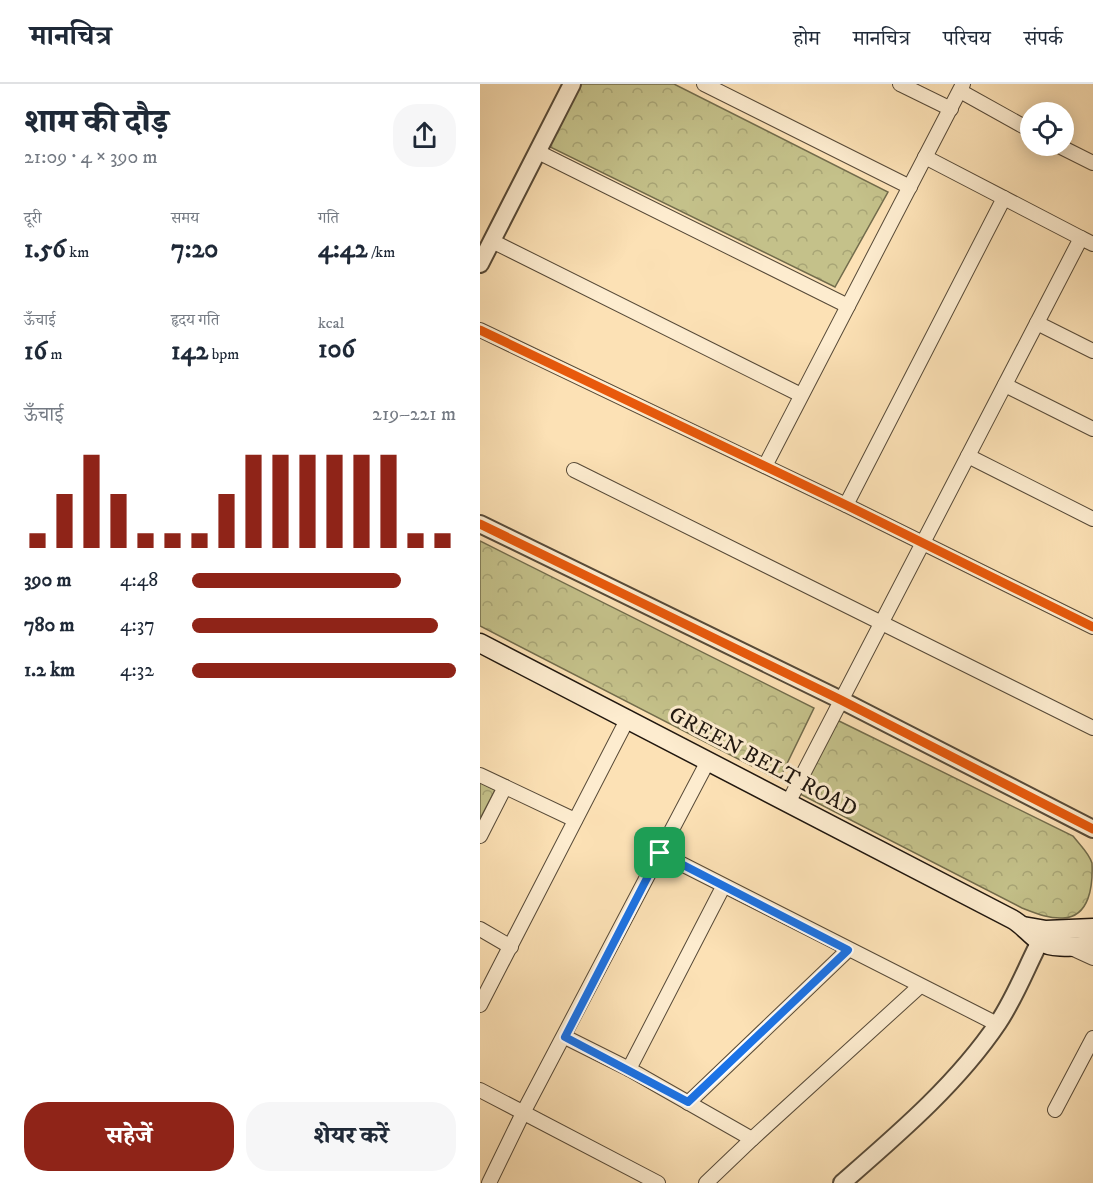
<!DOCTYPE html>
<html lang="hi">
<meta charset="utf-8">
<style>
body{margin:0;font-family:"IM FELL DW Pica","Noto Serif Devanagari",serif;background:#f6f6f7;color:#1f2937;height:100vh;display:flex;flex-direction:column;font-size:22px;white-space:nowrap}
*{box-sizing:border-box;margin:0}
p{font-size:20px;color:#747a83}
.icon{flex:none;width:33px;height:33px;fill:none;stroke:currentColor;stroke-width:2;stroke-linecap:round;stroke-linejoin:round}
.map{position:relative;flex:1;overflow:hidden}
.panel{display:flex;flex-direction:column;background:#fff;width:480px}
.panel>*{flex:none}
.controls{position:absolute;left:540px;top:18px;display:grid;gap:12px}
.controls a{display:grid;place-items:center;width:54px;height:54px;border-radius:50%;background:#fff;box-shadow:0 3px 15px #0003;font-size:30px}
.pin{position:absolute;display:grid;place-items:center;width:51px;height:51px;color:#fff;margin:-26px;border-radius:12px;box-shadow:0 3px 9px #0006}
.round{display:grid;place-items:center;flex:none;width:63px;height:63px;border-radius:24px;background:#f6f6f7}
.headline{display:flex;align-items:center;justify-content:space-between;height:102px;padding:0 24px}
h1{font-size:33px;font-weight:800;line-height:45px}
.figures{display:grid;grid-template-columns:repeat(3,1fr);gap:9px;height:102px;padding:6px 24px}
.figures div{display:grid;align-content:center}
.figures b{font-size:26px;font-weight:800}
.figures small{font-size:16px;font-weight:400}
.figures p{font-size:16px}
.chart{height:168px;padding:12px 24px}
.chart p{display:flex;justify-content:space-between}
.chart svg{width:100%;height:108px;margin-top:6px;stroke:#8f2418;stroke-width:6}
.cta{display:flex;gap:12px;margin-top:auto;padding:12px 24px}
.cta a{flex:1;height:69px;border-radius:24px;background:#8f2418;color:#fff;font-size:24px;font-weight:800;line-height:69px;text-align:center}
.cta a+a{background:#f6f6f7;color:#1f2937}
ul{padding:0 24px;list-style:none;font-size:20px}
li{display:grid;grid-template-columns:96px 72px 1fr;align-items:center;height:45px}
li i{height:15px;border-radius:8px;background:#8f2418}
header{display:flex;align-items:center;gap:36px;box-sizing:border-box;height:84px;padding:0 30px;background:#fff;border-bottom:2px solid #e0e1e3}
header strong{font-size:28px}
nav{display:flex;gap:33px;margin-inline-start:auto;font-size:21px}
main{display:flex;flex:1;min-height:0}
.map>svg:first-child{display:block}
.park{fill:url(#park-crowns);stroke:#726c4c;stroke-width:1.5}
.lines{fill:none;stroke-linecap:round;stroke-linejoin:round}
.minor-casing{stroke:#574a38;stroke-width:16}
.tertiary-casing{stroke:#574a38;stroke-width:20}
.secondary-casing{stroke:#20170f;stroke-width:21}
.minor{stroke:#fdeccf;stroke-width:14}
.tertiary{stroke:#fdeccf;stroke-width:16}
.secondary{stroke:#fdeccf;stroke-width:18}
.cycleway-casing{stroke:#fdeccf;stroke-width:13}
.cycleway{stroke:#e8590c;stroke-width:9}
.route-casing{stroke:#fff;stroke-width:12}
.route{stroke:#1a73e8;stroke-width:8}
.labels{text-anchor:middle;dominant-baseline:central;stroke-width:6;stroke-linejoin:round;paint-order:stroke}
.street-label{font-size:22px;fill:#20170f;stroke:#fdeccf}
</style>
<header>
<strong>मानचित्र</strong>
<nav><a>होम</a><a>मानचित्र</a><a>परिचय</a><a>संपर्क</a></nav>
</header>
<main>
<section class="panel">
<div class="headline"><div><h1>शाम की दौड़</h1><p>21:09 · 4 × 390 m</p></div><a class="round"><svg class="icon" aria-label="share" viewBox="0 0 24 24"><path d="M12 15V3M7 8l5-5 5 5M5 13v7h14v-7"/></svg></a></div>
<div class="figures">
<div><p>दूरी</p><b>1.56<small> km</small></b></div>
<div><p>समय</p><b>7:20</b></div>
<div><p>गति</p><b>4:42<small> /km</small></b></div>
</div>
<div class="figures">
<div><p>ऊँचाई</p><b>16<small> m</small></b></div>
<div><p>हृदय गति</p><b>142<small> bpm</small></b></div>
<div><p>kcal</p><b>106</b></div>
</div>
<div class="chart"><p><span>ऊँचाई</span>219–221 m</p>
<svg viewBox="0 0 160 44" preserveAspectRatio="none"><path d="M5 44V38M15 44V22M25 44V6M35 44V22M45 44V38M55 44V38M65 44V38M75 44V22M85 44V6M95 44V6M105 44V6M115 44V6M125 44V6M135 44V6M145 44V38M155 44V38"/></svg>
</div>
<ul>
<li><b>390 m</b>4:48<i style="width:79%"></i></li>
<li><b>780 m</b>4:37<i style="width:93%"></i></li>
<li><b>1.2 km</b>4:32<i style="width:100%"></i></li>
</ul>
<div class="cta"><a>सहेजें</a><a>शेयर करें</a></div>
</section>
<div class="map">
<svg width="613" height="1099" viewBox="0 0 613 1099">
<defs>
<pattern id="park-crowns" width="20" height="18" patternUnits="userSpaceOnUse" patternTransform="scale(1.5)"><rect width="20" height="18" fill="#c4c18a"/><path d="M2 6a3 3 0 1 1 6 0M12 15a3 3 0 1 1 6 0" fill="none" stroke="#a8a576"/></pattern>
</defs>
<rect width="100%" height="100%" fill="#fce1b5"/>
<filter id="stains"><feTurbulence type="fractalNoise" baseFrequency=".00333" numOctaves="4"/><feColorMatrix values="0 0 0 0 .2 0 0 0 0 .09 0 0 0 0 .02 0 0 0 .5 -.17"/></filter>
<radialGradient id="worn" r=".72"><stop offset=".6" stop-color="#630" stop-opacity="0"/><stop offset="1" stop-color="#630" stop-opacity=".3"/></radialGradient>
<!-- park -->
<g class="park">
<path d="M90,0h104l214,108 -53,95 -295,-145z"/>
<path d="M0,457l334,167 -35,72 -299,-154z"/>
<path d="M357,636l236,116c7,9 16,17 19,27 1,22 -2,54 -29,55 -14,1 -28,-5 -41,-10l-224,-115z"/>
<path d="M0,698l15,8 -15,29z"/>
</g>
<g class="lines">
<defs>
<g id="minor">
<path d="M224,0l206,103"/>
<path d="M420,0l51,25"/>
<path d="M480,7l70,39"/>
<path d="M579,62l34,17"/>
<path d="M58,68l310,154"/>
<path d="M445,73l156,81"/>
<path d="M12,157l309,154"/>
<path d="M557,239l56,28"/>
<path d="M0,246l366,175 247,122"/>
<path d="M525,301l88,44"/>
<path d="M488,372l125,63"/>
<path d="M285,382l198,-382"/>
<path d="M94,386l519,258"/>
<path d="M366,421l158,-307"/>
<path d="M0,691l95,45"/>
<path d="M308,719l293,-565 12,6"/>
<path d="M0,752l25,-49"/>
<path d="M180,769l337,171"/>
<path d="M0,845l31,18"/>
<path d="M589,863l24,11"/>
<path d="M0,921l148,-287"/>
<path d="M85,953l64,32"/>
<path d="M0,1006l178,93"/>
<path d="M208,1019l160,-153"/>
<path d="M575,1026l38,-72"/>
<path d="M272,1055l168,-153"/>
<path d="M9,1099l35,-72 184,-350"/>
<path d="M226,1099l46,-44 -123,-70 94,-182"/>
</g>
<g id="tertiary">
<path d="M0,180l92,-180"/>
<path d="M0,440l361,176 252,129"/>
<path d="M362,1099c55,-48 115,-99 156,-160 20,-30 31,-63 48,-93"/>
</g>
<g id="secondary">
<path d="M0,559l532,276c11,6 17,15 27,22 15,9 37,5 54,4"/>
<path d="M543,842l23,4 47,-2"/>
</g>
</defs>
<!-- minor casing -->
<use href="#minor" class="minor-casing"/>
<!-- tertiary casing -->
<use href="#tertiary" class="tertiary-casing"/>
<!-- secondary casing -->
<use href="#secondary" class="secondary-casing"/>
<!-- minor -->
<use href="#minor" class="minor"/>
<!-- tertiary -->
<use href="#tertiary" class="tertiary"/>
<!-- secondary -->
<use href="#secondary" class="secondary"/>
<defs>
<g id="cycleway">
<path d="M0,246l366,175 247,122"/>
<path d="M0,440l361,176 252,129"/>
</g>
</defs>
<!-- cycleway casing -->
<use href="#cycleway" class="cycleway-casing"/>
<!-- cycleway -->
<use href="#cycleway" class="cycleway"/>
</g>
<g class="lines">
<defs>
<path id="route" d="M180,769l188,97 -160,152 -123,-65z"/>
</defs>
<!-- route casing -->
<use href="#route" class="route-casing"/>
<!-- route -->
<use href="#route" class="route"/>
</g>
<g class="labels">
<!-- street labels -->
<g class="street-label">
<text transform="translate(283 678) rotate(28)">GREEN BELT ROAD</text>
</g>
</g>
<rect width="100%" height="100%" filter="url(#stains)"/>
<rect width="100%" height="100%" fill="url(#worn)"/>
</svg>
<div class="controls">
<a><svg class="icon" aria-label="locate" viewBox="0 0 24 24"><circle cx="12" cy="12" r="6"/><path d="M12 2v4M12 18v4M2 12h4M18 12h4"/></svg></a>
</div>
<div class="pin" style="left:180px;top:769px;background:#1e9e55"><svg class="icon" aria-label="arrive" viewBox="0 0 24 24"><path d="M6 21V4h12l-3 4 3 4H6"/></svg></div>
</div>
</main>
